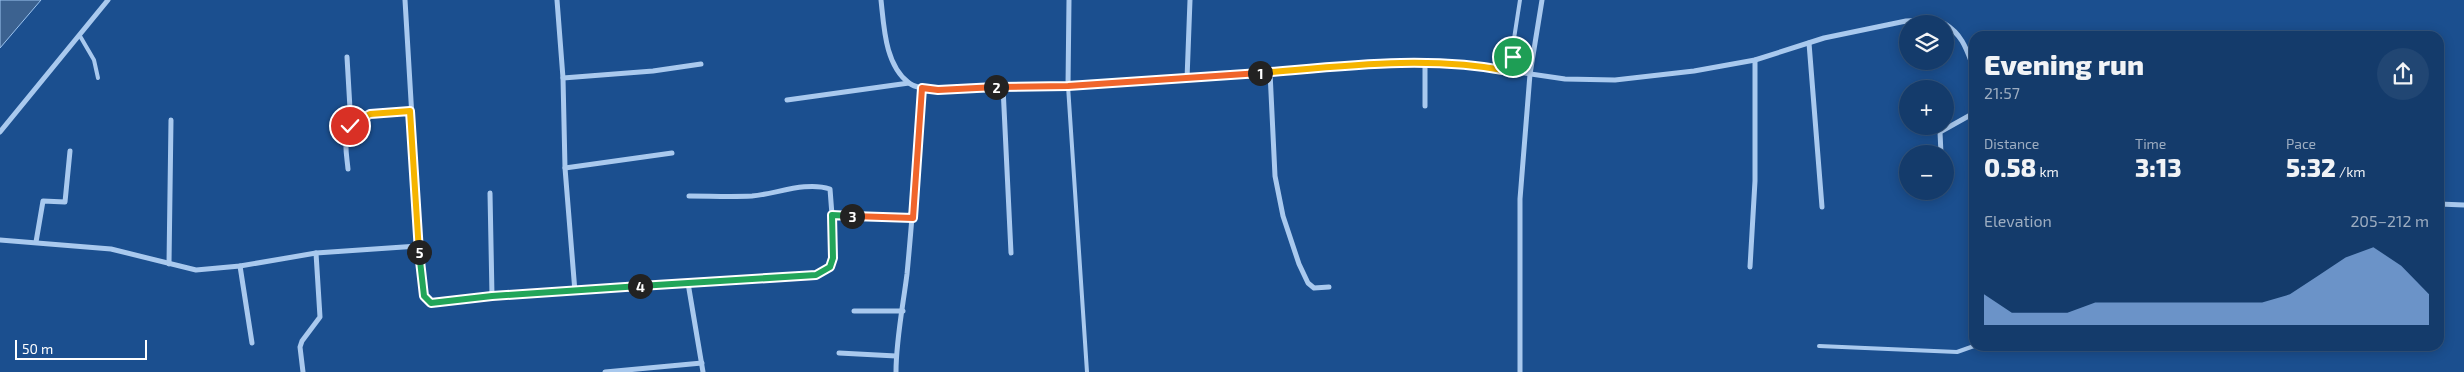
<!DOCTYPE html>
<meta charset="utf-8">
<style>
body{margin:0;font-family:"Exo 2",sans-serif;background:#214673;color:#f1f3f6;height:100vh;display:flex;flex-direction:column;font-size:19px;white-space:nowrap}
*{box-sizing:border-box;margin:0}
p{font-size:16px;color:#9dadc1}
.icon{flex:none;width:28px;height:28px;fill:none;stroke:currentColor;stroke-width:2;stroke-linecap:round;stroke-linejoin:round}
.map{position:relative;flex:1;overflow:hidden}
.sheet{position:absolute;left:1969px;top:31px;width:475px;height:320px;display:flex;flex-direction:column;background:#143b6b;border-radius:15px;box-shadow:0 2px 12px #0003,0 0 0 1px #33557e}
.sheet>*{flex:none}
.fabs{position:absolute;left:1899px;top:15px;display:grid;gap:10px}
.fabs a{display:grid;place-items:center;width:55px;height:55px;border-radius:50%;background:#143b6b;box-shadow:0 2px 12px #0003,0 0 0 1px #33557e;font-size:25px}
.scale{position:absolute;left:15px;bottom:12px;width:132px;box-sizing:border-box;padding-left:5px;border:2px solid #fff;border-top:0;font-size:14px;line-height:18px;white-space:nowrap;color:#fff;-webkit-text-stroke:4px #1b4f8f;paint-order:stroke}
.pin{position:absolute;display:grid;place-items:center;width:42px;height:42px;color:#fff;margin:-21px;border:2px solid #fff;border-radius:50%;box-shadow:0 1px 5px #0007}
.km{position:absolute;width:25px;height:25px;margin:-12px;border-radius:50%;background:#222;color:#fff;font-size:14px;line-height:25px;text-align:center}
.round{display:grid;place-items:center;flex:none;width:52px;height:52px;border-radius:26px;background:#214673}
.head{display:flex;align-items:center;justify-content:space-between;height:85px;padding:0 15px}
h1{font-size:28px;font-weight:800;line-height:38px}
.metrics{display:grid;grid-template-columns:repeat(3,1fr);gap:8px;height:85px;padding:5px 15px}
.metrics div{display:grid;align-content:center}
.metrics b{font-size:25px;font-weight:800}
.metrics small{font-size:14px;font-weight:400}
.metrics p{font-size:14px}
.chart{height:140px;padding:10px 15px}
.chart p{display:flex;justify-content:space-between}
.chart svg{width:100%;height:90px;margin-top:5px;fill:#90b9f0;opacity:.7}
.map>svg:first-child{display:block}
.water{fill:#3c6290;stroke:#9cc4f0}
.lines{fill:none;stroke-linecap:round;stroke-linejoin:round}
.service{stroke:#a9c9ee;stroke-width:4}
.minor{stroke:#a9c9ee;stroke-width:5}
.split-1-casing{stroke:#fff;stroke-width:10}
.split-2-casing{stroke:#fff;stroke-width:10}
.split-3-casing{stroke:#fff;stroke-width:10}
.split-4-casing{stroke:#fff;stroke-width:10}
.split-5-casing{stroke:#fff;stroke-width:10}
.split-6-casing{stroke:#fff;stroke-width:10}
.split-1{stroke:#f5b400;stroke-width:6}
.split-2{stroke:#f0652b;stroke-width:6}
.split-3{stroke:#f0652b;stroke-width:6}
.split-4{stroke:#22a559;stroke-width:6}
.split-5{stroke:#22a559;stroke-width:6}
.split-6{stroke:#f5b400;stroke-width:6}
</style>
<div class="map">
<svg width="2464" height="372" viewBox="0 0 2464 372">
<rect width="100%" height="100%" fill="#1b4f8f"/>
<!-- water -->
<path class="water" d="M0,0h41l-41,48z"/>
<g class="lines">
<!-- service -->
<g class="service">
<path d="M80,36l14,24 4,18"/>
<path d="M1509,71l11,-71"/>
<path d="M1068,86l19,286"/>
<path d="M1819,346l138,6 17,-6"/>
</g>
<!-- minor -->
<g class="minor">
<path d="M405,0l17,285 2,11 7,7 61,-7 323,-21 15,-8 3,-9 -1,-43 81,3"/>
<path d="M557,0l6,78 2,90 10,124"/>
<path d="M881,0c3,27 4,65 28,83 8,6 20,6 29,7l130,-4 142,-8 164,-15h82l109,16 50,1 79,-9 61,-11 69,-22 82,-17 20,-1 18,4"/>
<path d="M1945,24c18,11 22,27 29,45"/>
<path d="M1809,43l13,164"/>
<path d="M347,57l4,69"/>
<path d="M1425,63v43"/>
<path d="M1270,72l5,104 8,40 16,48 9,19 6,5 15,-1"/>
<path d="M563,78l90,-7 48,-7"/>
<path d="M1187,79l3,-79"/>
<path d="M1068,86l1,-86"/>
<path d="M1003,87l8,166"/>
<path d="M787,100l122,-17"/>
<path d="M0,132l108,-132"/>
<path d="M1941,154l-1,-22 34,-19"/>
<path d="M565,168l107,-15"/>
<path d="M348,169c-1,-11 -4,-26 -1,-36 6,-24 44,-20 63,-22"/>
<path d="M490,193l2,103"/>
<path d="M689,196c21,0 42,1 63,0 24,-2 54,-15 78,-7l2,26"/>
<path d="M2439,204l25,1"/>
<path d="M0,240l111,9 85,21 44,-4 76,-13 4,64 -18,24 -2,6 3,25"/>
<path d="M36,242l7,-41 22,1 5,-51"/>
<path d="M316,253l102,-7"/>
<path d="M169,264l2,-144"/>
<path d="M240,266l12,77"/>
<path d="M1750,267l5,-86v-121"/>
<path d="M688,283l15,89"/>
<path d="M854,311h49"/>
<path d="M839,353l57,3"/>
<path d="M605,372l97,-9"/>
<path d="M896,372c0,-32 7,-66 11,-98 6,-62 10,-124 15,-186"/>
<path d="M1520,372v-173l10,-125 12,-74"/>
</g>
</g>
<g class="lines">
<defs>
<path id="split-1" d="M1260,73c83,-7 166,-18 249,-2l4,-14"/>
<path id="split-2" d="M996,87l72,-1 192,-13"/>
<path id="split-3" d="M852,216l61,2 9,-130 16,2 58,-3"/>
<path id="split-4" d="M640,286l176,-11 14,-8 3,-9 -1,-43 20,1"/>
<path id="split-5" d="M419,252l5,44 7,7 61,-7 148,-10"/>
<path id="split-6" d="M350,126l20,-12 40,-3 9,141"/>
</defs>
<!-- split-1 casing -->
<use href="#split-1" class="split-1-casing"/>
<!-- split-2 casing -->
<use href="#split-2" class="split-2-casing"/>
<!-- split-3 casing -->
<use href="#split-3" class="split-3-casing"/>
<!-- split-4 casing -->
<use href="#split-4" class="split-4-casing"/>
<!-- split-5 casing -->
<use href="#split-5" class="split-5-casing"/>
<!-- split-6 casing -->
<use href="#split-6" class="split-6-casing"/>
<!-- split-1 -->
<use href="#split-1" class="split-1"/>
<!-- split-2 -->
<use href="#split-2" class="split-2"/>
<!-- split-3 -->
<use href="#split-3" class="split-3"/>
<!-- split-4 -->
<use href="#split-4" class="split-4"/>
<!-- split-5 -->
<use href="#split-5" class="split-5"/>
<!-- split-6 -->
<use href="#split-6" class="split-6"/>
</g>
</svg>
<div class="fabs">
<a><svg class="icon" aria-label="layers" viewBox="0 0 24 24"><path d="M12 4l9 5-9 5-9-5zM3 14l9 5 9-5"/></svg></a>
<a>+</a>
<a>−</a>
</div>
<div class="scale">50 m</div>
<div class="pin" style="left:1513px;top:57px;background:#1e9e55"><svg class="icon" aria-label="arrive" viewBox="0 0 24 24"><path d="M6 21V4h12l-3 4 3 4H6"/></svg></div>
<div class="pin" style="left:350px;top:126px;background:#d93025"><svg class="icon" aria-label="check" viewBox="0 0 24 24"><path d="M5 12l5 5 9-10"/></svg></div>
<b class="km" style="left:1260px;top:73px">1</b>
<b class="km" style="left:996px;top:87px">2</b>
<b class="km" style="left:852px;top:216px">3</b>
<b class="km" style="left:640px;top:286px">4</b>
<b class="km" style="left:419px;top:252px">5</b>
<section class="sheet">
<div class="head"><div><h1>Evening run</h1><p>21:57</p></div><a class="round"><svg class="icon" aria-label="share" viewBox="0 0 24 24"><path d="M12 15V3M7 8l5-5 5 5M5 13v7h14v-7"/></svg></a></div>
<div class="metrics">
<div><p>Distance</p><b>0.58<small> km</small></b></div>
<div><p>Time</p><b>3:13</b></div>
<div><p>Pace</p><b>5:32<small> /km</small></b></div>
</div>
<div class="chart"><p><span>Elevation</span>205–212 m</p>
<svg viewBox="0 0 160 44" preserveAspectRatio="none"><path d="M0 44V29L10 38L20 38L30 38L40 33L50 33L60 33L70 33L80 33L90 33L100 33L110 29L120 20L130 11L140 6L150 15L160 29V44z"/></svg>
</div>
</section>
</div>
